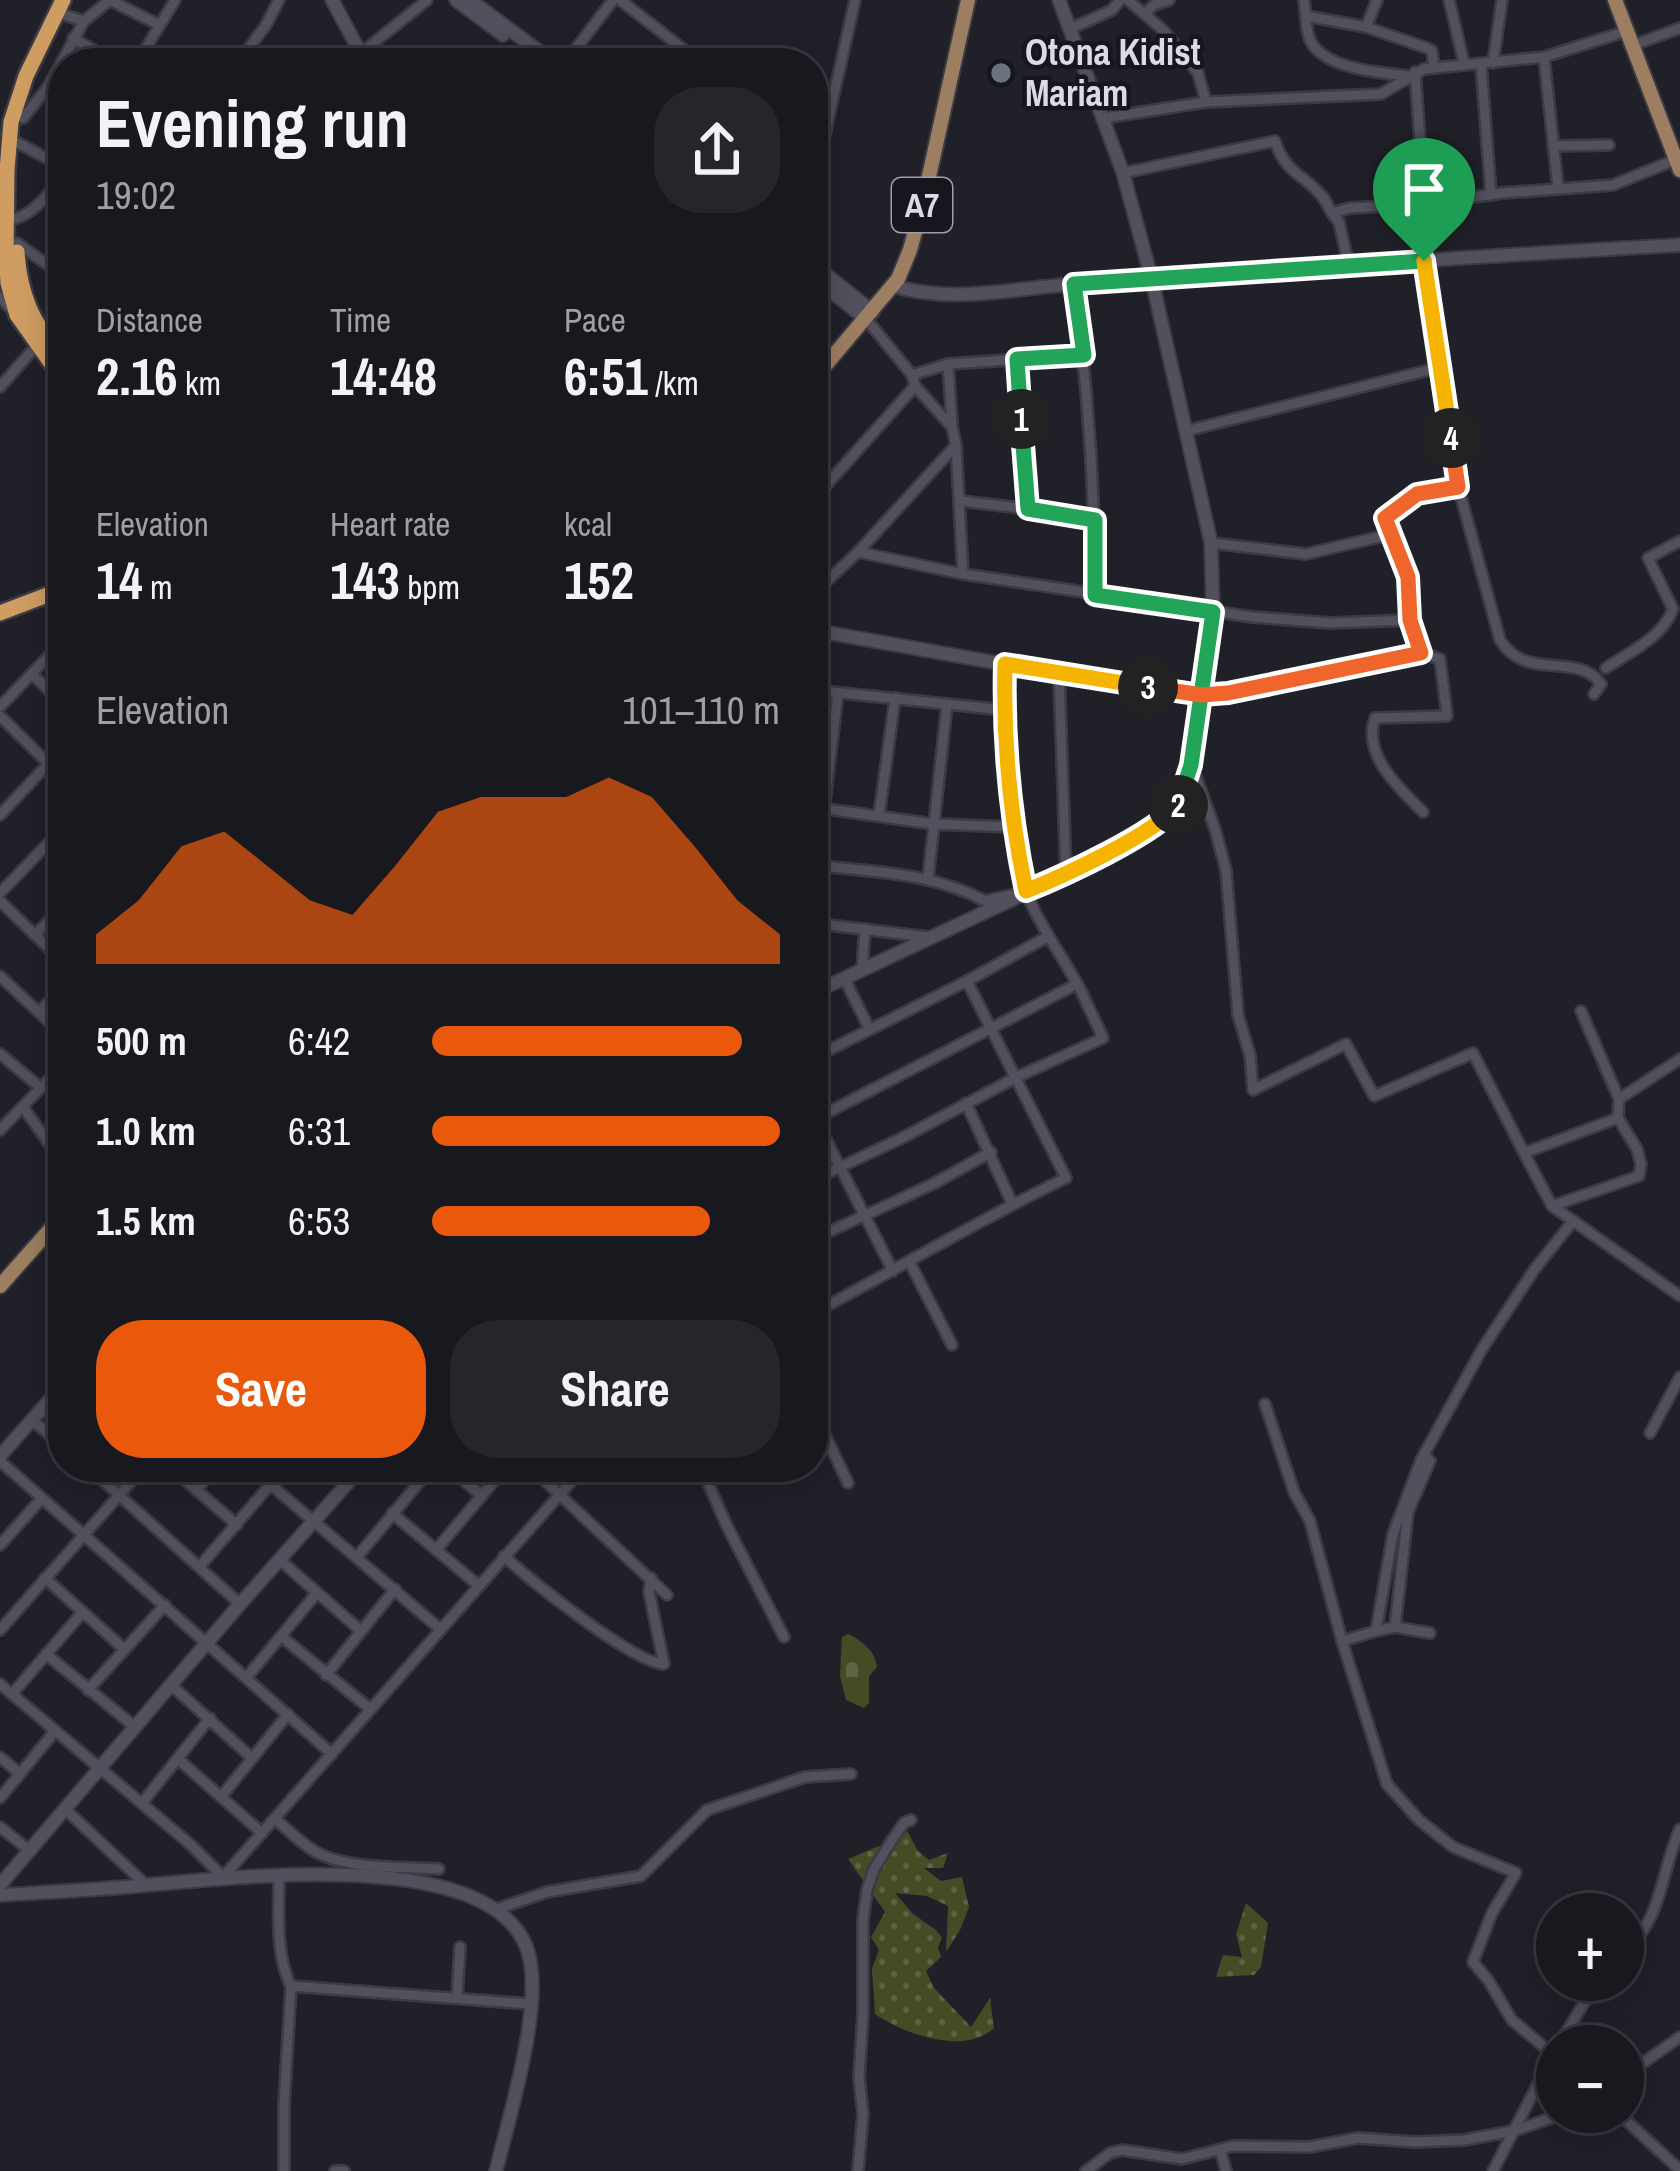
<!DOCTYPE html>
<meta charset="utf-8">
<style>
body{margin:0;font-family:"Archivo Narrow",sans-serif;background:#25252c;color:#f1f3f6;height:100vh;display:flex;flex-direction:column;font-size:45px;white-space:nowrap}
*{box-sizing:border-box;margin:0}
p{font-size:39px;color:#9fa0a4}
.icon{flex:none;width:66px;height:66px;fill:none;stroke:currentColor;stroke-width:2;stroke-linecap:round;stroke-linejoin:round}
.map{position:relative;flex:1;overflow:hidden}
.details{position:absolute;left:48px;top:48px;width:780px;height:1434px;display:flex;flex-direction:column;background:#18181f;border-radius:48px;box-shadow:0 6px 30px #0003,0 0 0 3px #36373d}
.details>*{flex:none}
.fabs{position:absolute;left:1536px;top:1893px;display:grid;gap:24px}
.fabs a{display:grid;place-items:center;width:108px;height:108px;border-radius:50%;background:#18181f;box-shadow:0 6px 30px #0003,0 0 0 3px #36373d;font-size:60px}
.pin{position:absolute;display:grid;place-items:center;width:102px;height:102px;color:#fff;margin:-123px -51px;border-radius:50% 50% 50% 0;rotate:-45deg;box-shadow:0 0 12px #0007}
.pin .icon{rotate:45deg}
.km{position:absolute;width:60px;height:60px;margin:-30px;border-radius:50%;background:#222;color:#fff;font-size:33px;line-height:60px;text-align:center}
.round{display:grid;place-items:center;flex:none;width:126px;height:126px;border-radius:48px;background:#25252c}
.summary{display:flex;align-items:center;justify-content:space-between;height:204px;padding:0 48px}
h1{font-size:66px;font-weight:700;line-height:90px}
.metrics{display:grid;grid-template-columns:repeat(3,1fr);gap:18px;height:204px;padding:12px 48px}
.metrics div{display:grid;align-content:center}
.metrics b{font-size:51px;font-weight:700}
.metrics small{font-size:33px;font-weight:400}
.metrics p{font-size:33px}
.chart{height:336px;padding:24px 48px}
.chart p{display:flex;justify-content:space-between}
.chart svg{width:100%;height:216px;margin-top:12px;fill:#ea580c;opacity:.7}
.action{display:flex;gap:24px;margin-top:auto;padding:24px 48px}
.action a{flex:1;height:138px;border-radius:48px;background:#ea580c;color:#fff;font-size:48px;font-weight:700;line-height:138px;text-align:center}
.action a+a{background:#25252c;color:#f1f3f6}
ul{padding:0 48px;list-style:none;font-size:39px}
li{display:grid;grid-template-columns:192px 144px 1fr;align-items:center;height:90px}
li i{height:30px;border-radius:15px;background:#ea580c}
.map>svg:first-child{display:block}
.grass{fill:url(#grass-dots)}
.cemetery{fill:url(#cemetery-stones)}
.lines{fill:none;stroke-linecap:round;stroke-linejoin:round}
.street-casing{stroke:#3c3b44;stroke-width:14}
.secondary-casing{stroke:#3c3b44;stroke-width:16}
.primary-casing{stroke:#3c3b44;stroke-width:18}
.highway-casing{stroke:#3c3b44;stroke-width:20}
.street{stroke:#51505c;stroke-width:9}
.secondary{stroke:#51505c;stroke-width:12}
.primary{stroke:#9d7e60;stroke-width:14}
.highway{stroke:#cf9d62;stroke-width:15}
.split-1-casing{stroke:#fff;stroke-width:24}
.split-2-casing{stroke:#fff;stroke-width:24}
.split-3-casing{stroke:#fff;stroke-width:24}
.split-4-casing{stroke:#fff;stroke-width:24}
.split-5-casing{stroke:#fff;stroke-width:24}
.split-1{stroke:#22a559;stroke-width:15}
.split-2{stroke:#22a559;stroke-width:15}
.split-3{stroke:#f5b400;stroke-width:15}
.split-4{stroke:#f0652b;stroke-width:15}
.split-5{stroke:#f5b400;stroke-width:15}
.worship-dot{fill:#6b7280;stroke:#17161f;stroke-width:4.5}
.labels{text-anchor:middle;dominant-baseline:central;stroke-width:9;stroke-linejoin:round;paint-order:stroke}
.shield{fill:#17161f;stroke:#a0a0a8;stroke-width:3}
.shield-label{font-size:33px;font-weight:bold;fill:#dbdbe2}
.poi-label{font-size:36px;font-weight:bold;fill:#dbdbe2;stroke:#17161f;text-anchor:start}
</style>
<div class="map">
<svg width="1680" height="2171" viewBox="0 0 1680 2171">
<defs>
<pattern id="grass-dots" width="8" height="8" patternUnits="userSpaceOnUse" patternTransform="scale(3)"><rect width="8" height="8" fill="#434c24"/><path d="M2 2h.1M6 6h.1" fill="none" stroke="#5e6544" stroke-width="1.8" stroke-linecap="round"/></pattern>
<pattern id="cemetery-stones" width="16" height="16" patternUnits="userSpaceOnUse" patternTransform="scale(3)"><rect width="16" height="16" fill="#434c24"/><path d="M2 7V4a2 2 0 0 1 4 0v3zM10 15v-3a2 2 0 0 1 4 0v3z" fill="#5e6544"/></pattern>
</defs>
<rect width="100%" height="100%" fill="#202029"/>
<!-- grass -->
<g class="grass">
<path d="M905,1827l13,24 11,9 19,-7 -5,15h-19l17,13 21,-4 7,30 -9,23 -14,22 2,-46 -21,-10 -32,-3 18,21 23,16 6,8 -4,9 3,10 -15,14 8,17 37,39 19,-29 4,30c-29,28 -90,6 -119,-14l-3,-46 7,-18 -8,-13 14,-25 -37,-53 31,-13 10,12z"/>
<path d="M1246,1903l22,20 -7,44 -7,8 -38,2 7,-22 19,2 -6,-23z"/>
</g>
<!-- cemetery -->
<path class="cemetery" d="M848,1634c13,6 28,18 29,33l-8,9v27l-5,5 -18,-8 -6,-24 2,-39z"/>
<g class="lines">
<defs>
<g id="street">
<path d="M110,0l49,25"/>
<path d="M620,0l81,63"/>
<path d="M1128,0l35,30 35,43 8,29 175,-8 43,-25 120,-12 83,-26"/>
<path d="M1304,0c2,12 1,28 6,40 13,29 72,33 100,36"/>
<path d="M1449,0l15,63"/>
<path d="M58,13l26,8 26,-21"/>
<path d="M1144,14l10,-9 15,-5"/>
<path d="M1306,16l60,11 61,21 5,3 2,17"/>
<path d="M1366,27l11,-27"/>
<path d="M1072,28l40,-18 8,-10"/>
<path d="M73,38l43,25"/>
<path d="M1634,45l46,-17"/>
<path d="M1544,57l14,131"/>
<path d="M137,63l38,-63"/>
<path d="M238,63l28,-38 13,-25"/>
<path d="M355,63l6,-10 66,-53"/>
<path d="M565,63l48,-63"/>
<path d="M1493,63l9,-63"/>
<path d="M1481,64l10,131"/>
<path d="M1415,72l9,123 -5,13 9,53"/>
<path d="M48,87l15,10"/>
<path d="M813,110l17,-8"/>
<path d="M23,118l25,-31 36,-66"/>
<path d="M1104,118l102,-16"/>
<path d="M18,143l45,24"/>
<path d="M1553,146l56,-1"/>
<path d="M1123,173l152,-32c11,33 27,32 46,54 5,5 7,12 11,18l18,-5 71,-4 81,-11 111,-8 64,-26"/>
<path d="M813,188l42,-188"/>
<path d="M48,195l15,12"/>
<path d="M1332,213l7,9 10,44"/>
<path d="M7,220c24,-1 41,-26 56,-43"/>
<path d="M17,243l46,33"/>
<path d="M1424,261l34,225 42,154c27,43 76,10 101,44l-7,10"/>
<path d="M1074,284c14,103 21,207 21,311"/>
<path d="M0,297l13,14"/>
<path d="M40,332l23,-28"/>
<path d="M1017,359l11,150 67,11"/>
<path d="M948,364l4,60"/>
<path d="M912,375l36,-11 136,-9"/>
<path d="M0,387l37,-42"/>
<path d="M1186,431l255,-64"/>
<path d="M956,445l7,129"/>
<path d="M813,500l102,-114"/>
<path d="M961,501l67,8"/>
<path d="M1392,534l16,43 2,43 11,33"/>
<path d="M1211,543l95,11 86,-20 -7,-16c23,-21 43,-28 73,-32"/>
<path d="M858,552l105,22 289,43 79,6 79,-3"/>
<path d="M813,594l45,-42 98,-107 -4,-18 -37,-41 -3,-11 -45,-55"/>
<path d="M51,605l12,18"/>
<path d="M813,668l15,-36"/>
<path d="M1606,668c25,-17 56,-30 67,-59l-25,-51 32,-17"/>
<path d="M1059,674l7,200"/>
<path d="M33,675l30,29"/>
<path d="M813,690l191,20"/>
<path d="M1202,695l27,-2 192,-40 19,6 7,57 -72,2c-13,37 24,70 48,94"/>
<path d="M0,707l63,-66"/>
<path d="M0,716l63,62"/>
<path d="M1192,766l23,63 11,41 12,145 12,40 3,35 93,-46 28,52 99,-43 51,100 94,-35"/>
<path d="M813,807l120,17 80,3"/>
<path d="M0,815l48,-51"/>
<path d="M879,816l16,-118"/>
<path d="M813,865c60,7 118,7 172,36l26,-6"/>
<path d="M928,879l19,-175"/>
<path d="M0,893l63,-65"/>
<path d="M0,901l63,61"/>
<path d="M813,901l25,-208"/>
<path d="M813,923l114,14"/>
<path d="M35,935l28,-28"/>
<path d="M862,969l3,-40"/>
<path d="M0,976l63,59"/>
<path d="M844,978l25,50"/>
<path d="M39,1012l24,-25"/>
<path d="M0,1054l41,34"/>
<path d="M813,1058l154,-77 80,-44"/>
<path d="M1619,1099l61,-40"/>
<path d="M966,1103l46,100"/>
<path d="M23,1107l40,56"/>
<path d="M814,1116l79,155"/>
<path d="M813,1120l264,-136"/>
<path d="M0,1130l63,-65"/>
<path d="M1524,1153l28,53 128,90"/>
<path d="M813,1180l89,-42 113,-60 88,-40c-8,-17 -16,-35 -24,-51 -17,-31 -37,-58 -51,-90 -23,-58 -25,-170 -23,-233"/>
<path d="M1552,1206l87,-30 2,-12 -4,-15 -19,-31 1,-19 -38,-88"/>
<path d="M813,1239l120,-55 58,-32"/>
<path d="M910,1263l42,82"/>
<path d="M813,1313c85,-44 167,-94 253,-135l-99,-197"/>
<path d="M1265,1404l29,88 16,29 32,120"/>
<path d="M813,1410l35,73"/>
<path d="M33,1421l30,25"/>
<path d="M1650,1433l30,-56"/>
<path d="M0,1461l332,293"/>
<path d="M88,1467l152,137"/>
<path d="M170,1467l67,58"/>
<path d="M250,1467l190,162"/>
<path d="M330,1467l17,16"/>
<path d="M448,1467l34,29"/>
<path d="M530,1467l137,128"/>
<path d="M701,1467l26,59 57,111"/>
<path d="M196,1490l20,-23"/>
<path d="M392,1513l86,72"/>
<path d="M0,1545l42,-47"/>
<path d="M436,1550l70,-83"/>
<path d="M504,1556c26,24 129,107 160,108l-15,-72 2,-14"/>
<path d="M357,1557l75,-90"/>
<path d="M280,1560l81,71"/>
<path d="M200,1566l70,-81"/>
<path d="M45,1578l79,71"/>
<path d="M1395,1627l13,-115 22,-51 -6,-7"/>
<path d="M0,1630l144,-163"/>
<path d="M1376,1631l19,-4 35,6"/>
<path d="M282,1637l87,71"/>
<path d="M46,1654l89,73"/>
<path d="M326,1675l69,-86"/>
<path d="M247,1677l69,-83"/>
<path d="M0,1684l191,161 32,32 361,-410"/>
<path d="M171,1685l81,73"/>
<path d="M88,1690l77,-85"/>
<path d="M12,1694l70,-81"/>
<path d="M0,1757l20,17"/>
<path d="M178,1759l84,74"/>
<path d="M221,1797l67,-83"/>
<path d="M0,1798l55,-67"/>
<path d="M142,1803l68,-85"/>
<path d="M64,1808l82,77"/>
<path d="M275,1819c15,12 29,28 47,36 31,14 82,12 117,14"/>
<path d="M0,1827l29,23"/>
<path d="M279,1875c0,34 -4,81 12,111l239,18"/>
<path d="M497,1909l50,-17 94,-16 66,-66 98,-33 46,-3"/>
<path d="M1623,1951c39,-27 38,-81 57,-122"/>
<path d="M457,1998l3,-51"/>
<path d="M1558,2046l40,-66"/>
<path d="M1557,2058l-45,-38 -24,-40 -15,-18 19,-49 24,-40 -63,-26 -34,-27 -32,-36 -45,-143 34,-10 17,-97 28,-74 61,-111 52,-79 39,-49"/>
<path d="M1623,2077l57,-40"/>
<path d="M1617,2112l63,58"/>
<path d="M1220,2149l6,22"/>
<path d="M284,2171v-66l7,-119"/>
<path d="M335,2171h9"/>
<path d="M858,2171l5,-57 -4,-37 4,-63v-94l4,-30 7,-21 18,-29 12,-17 7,-3"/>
<path d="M1086,2171l24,-18 12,-3 60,9 51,-13 76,1 49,-9 57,4 49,-2 49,-9 56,-19"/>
<path d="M1493,2171l64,-124"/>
</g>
<g id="secondary">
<path d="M332,0l34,63"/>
<path d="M456,0l47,35"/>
<path d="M470,0l85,63"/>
<path d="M813,264l60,48"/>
<path d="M813,277l54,43"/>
<path d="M894,286c60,18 120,2 181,-2 202,-14 403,-28 605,-39"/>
<path d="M813,630l246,44 143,21"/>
<path d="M813,993l253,-119 99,-55 17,-20 9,-34 22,-153 -2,-69 -59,-263 -29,-107 -64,-173"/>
<path d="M0,1456l63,-71"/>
<path d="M0,1885l240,-281 122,-137"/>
<path d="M0,1895c49,-3 98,-5 147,-10 87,-7 338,-39 379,61 21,51 -17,170 -30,225"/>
</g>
<g id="primary">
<path d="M1615,0l65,170"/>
<path d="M813,380l85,-101 12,-29 14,-51 44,-199"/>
<path d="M0,1286l63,-71"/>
</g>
<g id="highway">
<path d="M17,252c3,45 16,68 41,104"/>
<path d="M63,380l-46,-65 -9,-32 -2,-32 1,-81 4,-48 15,-46 37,-76"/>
<path d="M0,613l63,-24"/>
</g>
</defs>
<!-- street casing -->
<use href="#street" class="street-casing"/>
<!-- secondary casing -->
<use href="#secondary" class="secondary-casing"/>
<!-- primary casing -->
<use href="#primary" class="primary-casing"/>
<!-- highway casing -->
<use href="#highway" class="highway-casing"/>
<!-- street -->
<use href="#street" class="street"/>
<!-- secondary -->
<use href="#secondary" class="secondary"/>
<!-- primary -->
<use href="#primary" class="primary"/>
<!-- highway -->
<use href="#highway" class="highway"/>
</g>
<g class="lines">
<defs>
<path id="split-1" d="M1021,419l-4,-60 67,-4 -10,-71 350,-23"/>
<path id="split-2" d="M1021,419l7,90 67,11v75l118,17 -22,153 -13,40"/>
<path id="split-3" d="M1148,687l-143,-23c-2,77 5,152 21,227 37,-15 129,-57 152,-86"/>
<path id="split-4" d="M1148,687l54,8 26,-2 193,-40 -11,-33 -2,-43 -23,-59 32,-24 41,-7 -7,-49"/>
<path id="split-5" d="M1424,261l27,177"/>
</defs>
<!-- split-1 casing -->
<use href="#split-1" class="split-1-casing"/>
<!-- split-2 casing -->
<use href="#split-2" class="split-2-casing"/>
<!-- split-3 casing -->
<use href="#split-3" class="split-3-casing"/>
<!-- split-4 casing -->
<use href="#split-4" class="split-4-casing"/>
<!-- split-5 casing -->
<use href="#split-5" class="split-5-casing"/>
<!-- split-1 -->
<use href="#split-1" class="split-1"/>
<!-- split-2 -->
<use href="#split-2" class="split-2"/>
<!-- split-3 -->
<use href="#split-3" class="split-3"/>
<!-- split-4 -->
<use href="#split-4" class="split-4"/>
<!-- split-5 -->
<use href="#split-5" class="split-5"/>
</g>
<!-- markers -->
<circle class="worship-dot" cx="1001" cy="73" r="12"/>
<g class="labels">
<!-- shield labels -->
<rect class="shield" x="892" y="178" width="60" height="54" rx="9"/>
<g class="shield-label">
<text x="922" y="205">A7</text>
</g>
<!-- poi labels -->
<g class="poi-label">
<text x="1025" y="52">Otona Kidist<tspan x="1025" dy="41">Mariam</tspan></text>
</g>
</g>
</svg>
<div class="fabs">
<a>+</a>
<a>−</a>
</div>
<div class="pin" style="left:1424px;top:261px;background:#1e9e55"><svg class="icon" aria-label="arrive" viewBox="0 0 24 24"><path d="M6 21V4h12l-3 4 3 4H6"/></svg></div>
<b class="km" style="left:1021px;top:419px">1</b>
<b class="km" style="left:1178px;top:805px">2</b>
<b class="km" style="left:1148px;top:687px">3</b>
<b class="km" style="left:1451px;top:438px">4</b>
<section class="details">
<div class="summary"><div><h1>Evening run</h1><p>19:02</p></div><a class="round"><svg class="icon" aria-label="share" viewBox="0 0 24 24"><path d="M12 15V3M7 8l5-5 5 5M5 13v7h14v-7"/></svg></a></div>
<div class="metrics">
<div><p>Distance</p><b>2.16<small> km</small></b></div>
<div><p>Time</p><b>14:48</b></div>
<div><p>Pace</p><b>6:51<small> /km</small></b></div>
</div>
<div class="metrics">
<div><p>Elevation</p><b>14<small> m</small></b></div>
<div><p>Heart rate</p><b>143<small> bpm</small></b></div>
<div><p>kcal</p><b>152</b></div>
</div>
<div class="chart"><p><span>Elevation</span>101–110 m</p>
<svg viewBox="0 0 160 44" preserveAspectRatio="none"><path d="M0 44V38L10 31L20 20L30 17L40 24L50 31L60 34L70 24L80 13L90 10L100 10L110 10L120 6L130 10L140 20L150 31L160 38V44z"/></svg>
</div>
<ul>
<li><b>500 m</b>6:42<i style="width:89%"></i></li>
<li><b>1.0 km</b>6:31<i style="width:100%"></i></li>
<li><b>1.5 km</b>6:53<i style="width:80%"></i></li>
</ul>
<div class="action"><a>Save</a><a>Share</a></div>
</section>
</div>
